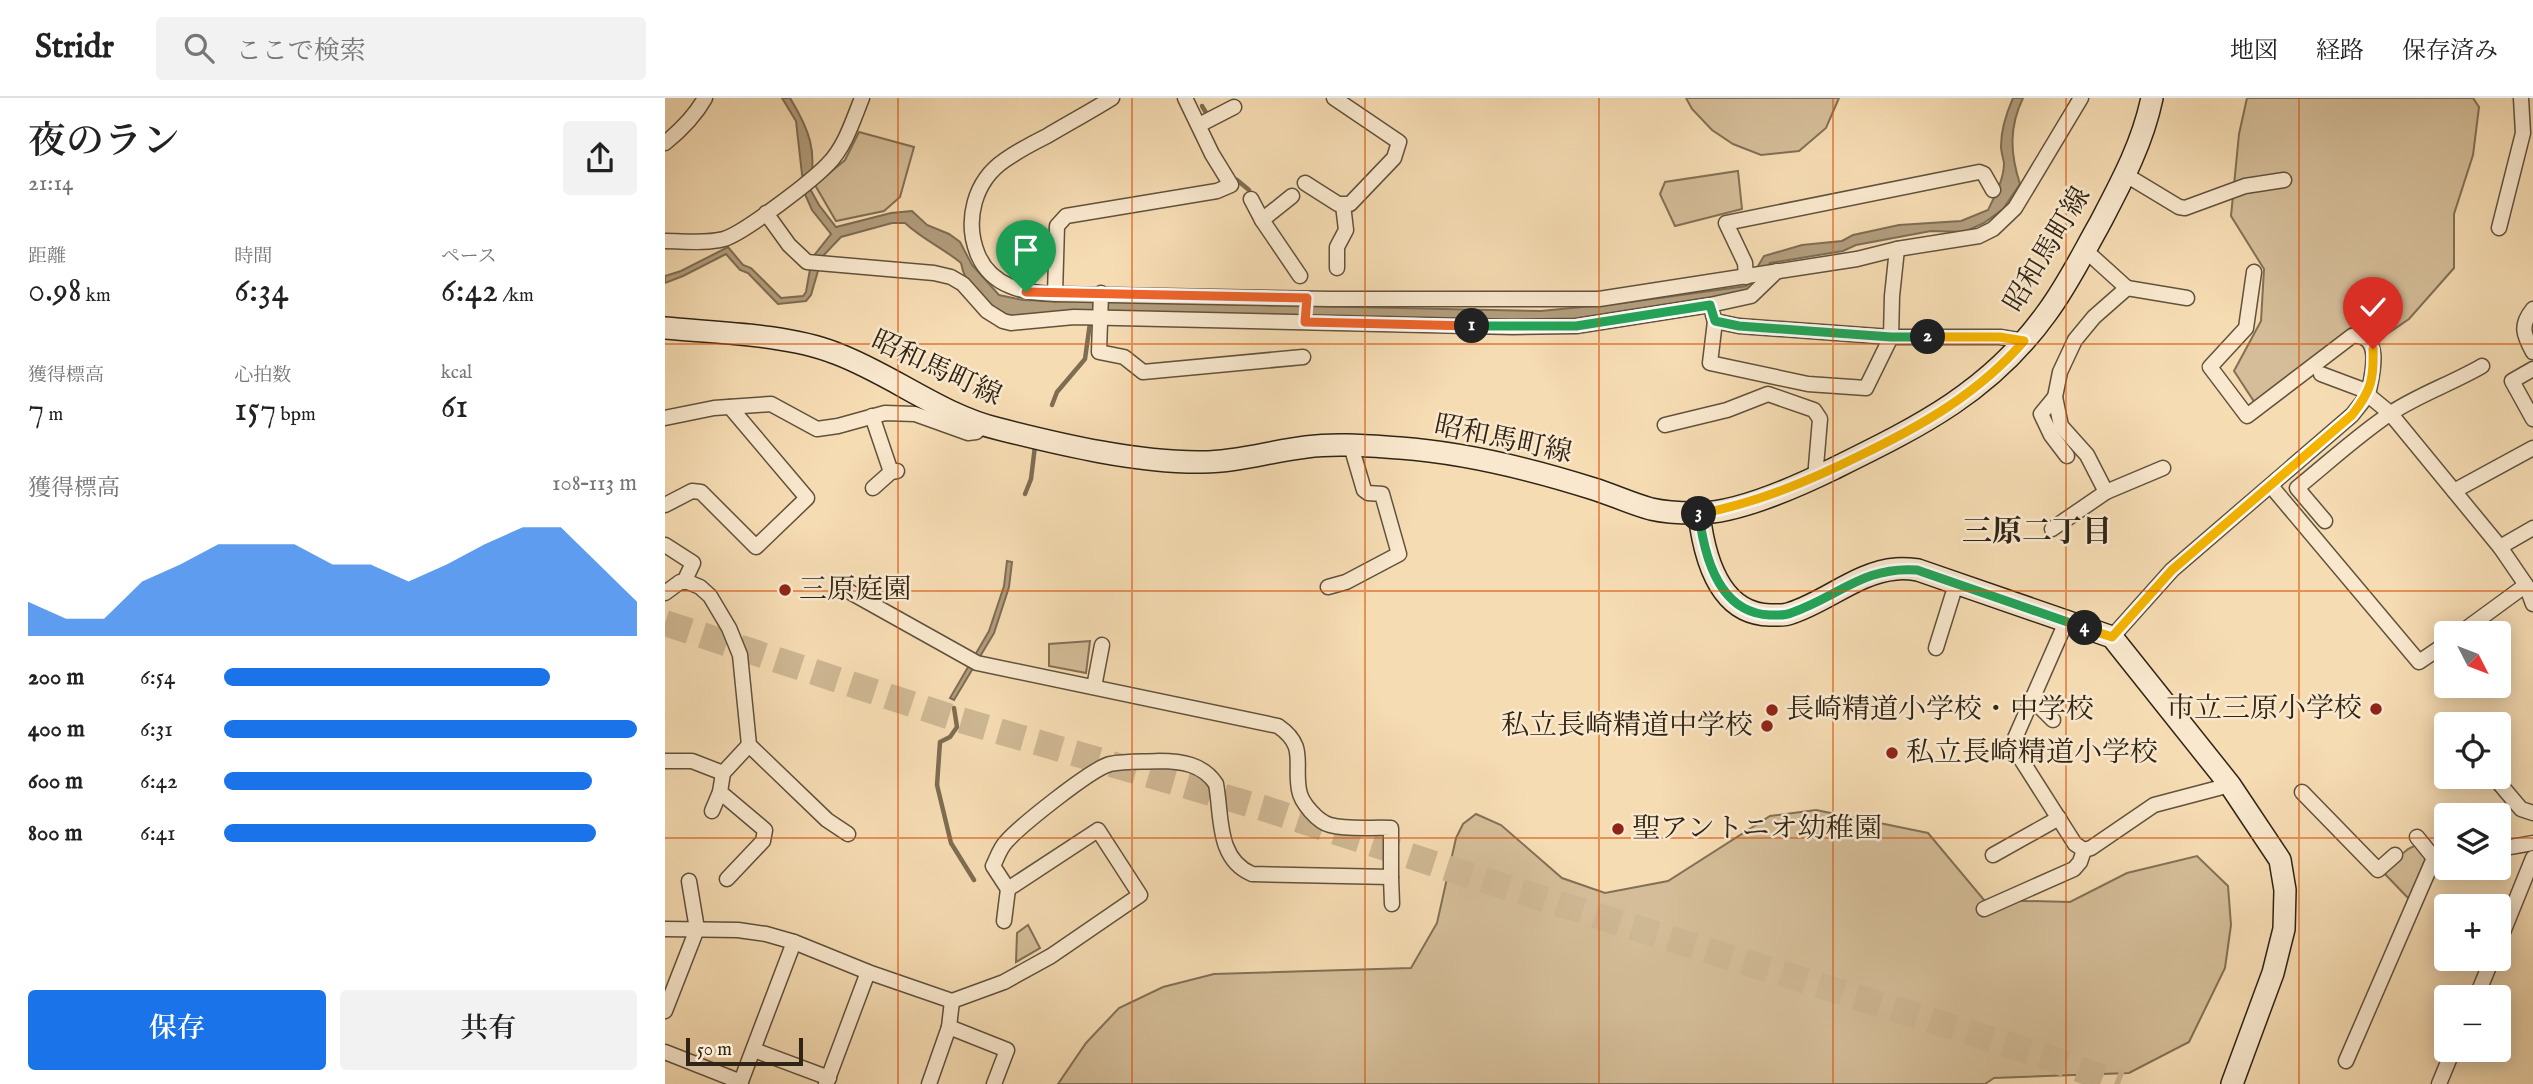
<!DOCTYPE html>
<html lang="ja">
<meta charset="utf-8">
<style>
body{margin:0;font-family:"IM FELL English","Noto Serif JP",serif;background:#f2f2f2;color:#222;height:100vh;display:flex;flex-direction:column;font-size:26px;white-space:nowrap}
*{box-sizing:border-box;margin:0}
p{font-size:23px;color:#767676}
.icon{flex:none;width:38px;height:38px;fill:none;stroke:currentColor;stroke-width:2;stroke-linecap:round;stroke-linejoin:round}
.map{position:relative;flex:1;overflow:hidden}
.drawer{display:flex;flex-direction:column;background:#fff;width:665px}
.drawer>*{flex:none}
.needle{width:46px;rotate:132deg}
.tools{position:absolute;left:1769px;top:523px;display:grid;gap:14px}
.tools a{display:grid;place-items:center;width:77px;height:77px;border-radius:7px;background:#fff;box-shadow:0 4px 18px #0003;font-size:35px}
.scale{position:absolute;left:21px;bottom:18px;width:117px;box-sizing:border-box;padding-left:7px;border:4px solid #2f2415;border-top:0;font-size:19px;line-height:24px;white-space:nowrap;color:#2f2415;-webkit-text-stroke:5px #f9e8ce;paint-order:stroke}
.pin{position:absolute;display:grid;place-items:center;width:60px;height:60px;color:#fff;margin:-72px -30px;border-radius:50% 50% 50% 0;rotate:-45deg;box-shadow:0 0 7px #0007}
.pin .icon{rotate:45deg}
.km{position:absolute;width:35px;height:35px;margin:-18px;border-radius:50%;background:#222;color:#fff;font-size:19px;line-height:35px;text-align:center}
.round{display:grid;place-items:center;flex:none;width:74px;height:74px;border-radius:7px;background:#f2f2f2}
.overview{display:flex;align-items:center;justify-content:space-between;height:119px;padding:0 28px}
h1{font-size:38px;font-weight:600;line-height:52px}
.stats{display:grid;grid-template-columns:repeat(3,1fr);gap:10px;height:119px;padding:7px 28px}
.stats div{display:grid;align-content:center}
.stats b{font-size:35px;font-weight:600}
.stats small{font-size:19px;font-weight:400}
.stats p{font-size:19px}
.chart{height:196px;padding:14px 28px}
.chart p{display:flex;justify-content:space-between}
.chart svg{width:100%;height:126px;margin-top:7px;fill:#1a73e8;opacity:.7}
.action{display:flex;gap:14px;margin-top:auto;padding:14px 28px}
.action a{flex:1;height:80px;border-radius:7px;background:#1a73e8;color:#fff;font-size:28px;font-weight:600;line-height:80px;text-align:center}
.action a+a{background:#f2f2f2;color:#222}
ul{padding:0 28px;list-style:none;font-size:23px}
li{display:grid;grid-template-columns:112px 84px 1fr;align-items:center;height:52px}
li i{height:18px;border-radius:9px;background:#1a73e8}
header{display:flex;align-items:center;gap:42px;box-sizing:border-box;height:98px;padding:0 35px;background:#fff;border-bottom:2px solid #e0e0e0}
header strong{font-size:33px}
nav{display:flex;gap:38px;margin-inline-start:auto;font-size:24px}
.search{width:490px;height:63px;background:#f2f2f2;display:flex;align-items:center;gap:18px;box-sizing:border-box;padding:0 24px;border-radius:7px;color:#767676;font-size:26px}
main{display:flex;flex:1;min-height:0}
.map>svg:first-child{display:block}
.green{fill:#d4bd98;stroke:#827056;stroke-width:2}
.water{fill:#b29d7d;stroke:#7e6d53;stroke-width:2}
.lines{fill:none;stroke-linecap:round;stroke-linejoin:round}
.stream{stroke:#7e6d53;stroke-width:4.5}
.highway-tunnel{stroke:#ceb793;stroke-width:26;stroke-dasharray:26 13;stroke-linecap:butt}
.street-casing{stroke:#61523c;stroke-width:17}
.secondary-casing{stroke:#2f2415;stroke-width:24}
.street{stroke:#f9e8ce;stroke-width:14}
.secondary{stroke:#f9e8ce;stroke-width:21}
.split-1-casing{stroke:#fff;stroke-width:14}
.split-2-casing{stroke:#fff;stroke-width:14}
.split-3-casing{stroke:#fff;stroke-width:14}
.split-4-casing{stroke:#fff;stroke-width:14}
.split-5-casing{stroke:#fff;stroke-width:14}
.split-1{stroke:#f0652b;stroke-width:9}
.split-2{stroke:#22a559;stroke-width:9}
.split-3{stroke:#f5b400;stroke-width:9}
.split-4{stroke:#22a559;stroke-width:9}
.split-5{stroke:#f5b400;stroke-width:9}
.grid{fill:none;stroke:#d6540d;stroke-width:2;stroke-opacity:0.55}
.poi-dot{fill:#8f2418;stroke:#f9e8ce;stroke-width:2.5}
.labels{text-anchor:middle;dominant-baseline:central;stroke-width:5;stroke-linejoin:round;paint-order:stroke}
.street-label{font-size:28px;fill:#2f2415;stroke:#f9e8ce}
.poi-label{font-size:28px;fill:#2f2415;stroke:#f9e8ce;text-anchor:start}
.neighbourhood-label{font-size:30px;font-weight:bold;fill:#2f2415;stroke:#f9e8ce}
</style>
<header>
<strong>Stridr</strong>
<div class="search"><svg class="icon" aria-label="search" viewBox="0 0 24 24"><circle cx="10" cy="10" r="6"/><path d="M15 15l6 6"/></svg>ここで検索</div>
<nav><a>地図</a><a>経路</a><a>保存済み</a></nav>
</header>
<main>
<section class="drawer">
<div class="overview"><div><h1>夜のラン</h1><p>21:14</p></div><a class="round"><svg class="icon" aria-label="share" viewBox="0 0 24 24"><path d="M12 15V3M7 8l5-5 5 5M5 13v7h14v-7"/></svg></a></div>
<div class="stats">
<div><p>距離</p><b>0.98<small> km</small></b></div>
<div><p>時間</p><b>6:34</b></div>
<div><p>ペース</p><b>6:42<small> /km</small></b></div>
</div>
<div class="stats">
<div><p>獲得標高</p><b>7<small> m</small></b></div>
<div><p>心拍数</p><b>157<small> bpm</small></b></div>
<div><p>kcal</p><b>61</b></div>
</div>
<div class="chart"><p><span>獲得標高</span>108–113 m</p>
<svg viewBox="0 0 160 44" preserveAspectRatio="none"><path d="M0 44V32L10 38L20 38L30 25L40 19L50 12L60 12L70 12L80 19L90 19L100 25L110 19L120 12L130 6L140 6L150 19L160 32V44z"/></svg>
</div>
<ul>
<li><b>200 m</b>6:54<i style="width:79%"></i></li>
<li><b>400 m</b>6:31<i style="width:100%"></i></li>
<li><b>600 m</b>6:42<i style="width:89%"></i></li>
<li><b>800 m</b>6:41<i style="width:90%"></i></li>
</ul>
<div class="action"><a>保存</a><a>共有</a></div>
</section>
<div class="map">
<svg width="1868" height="986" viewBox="0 0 1868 986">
<rect width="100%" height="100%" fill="#f6dcb3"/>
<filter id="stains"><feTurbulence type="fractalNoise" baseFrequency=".00286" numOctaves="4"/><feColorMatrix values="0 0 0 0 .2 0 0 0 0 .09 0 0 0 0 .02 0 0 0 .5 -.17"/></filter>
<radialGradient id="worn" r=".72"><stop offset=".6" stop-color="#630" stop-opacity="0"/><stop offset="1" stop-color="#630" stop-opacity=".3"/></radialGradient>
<!-- green -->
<g class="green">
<path d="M1021,0h153l-13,30 -27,23 -38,4 -28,-11 -21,-14 -20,-21z"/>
<path d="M1582,0h226l6,9 -6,48 -19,59v54l-45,51 -28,19 -28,-12 -98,77 -21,-32 27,-50 3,-52 -33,-53 8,-82z"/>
<path d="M194,34l55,15 -14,50 -16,14 -48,10 -21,-36 30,-25z"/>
<path d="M1073,73l4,38 -67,17 -15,-32 5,-12z"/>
<path d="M425,543l-4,32 -37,-7v-22z"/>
<path d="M1151,712l112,23 56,67 86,2 57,-29 70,-17 31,30 3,39 -6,43 -36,74 -60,31 -135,5 -9,6h-927l28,-41 33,-35 44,-21 51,-13 197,-6 26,-45 19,-85 7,-14 13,-10 25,11 61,53 43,15 63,-12 102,-65z"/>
<path d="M1753,746l12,14 -20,42 -28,-29 26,-22z"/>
<path d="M363,827l12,23 -24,14 1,-29z"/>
</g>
<!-- water -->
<g class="water">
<path d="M117,0h8c19,31 28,54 19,89l10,18 17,22 55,-14 21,-2 15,14 22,9 11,8 12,23 27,30 24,5 518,11 82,-8 123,-17 18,-30 38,-11 40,-4 11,-6 46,-10 62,-4 27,-11c7,-14 16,-31 16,-47 -1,-6 -3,-11 -3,-17 0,-17 5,-32 12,-48h10c-14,29 -13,55 -3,86l-17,25 -19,14 -20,9 -33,-1 -75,14 -13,6 -73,12 -17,28 -130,23 -82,9 -537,-6c-20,-12 -39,-31 -43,-54 -18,-15 -39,-24 -56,-40h-13l-51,14 -19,20 -11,38 -5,6 -28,3 -30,-31 -8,-3 -14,-16 -43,22 -18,7v-7l16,-5 47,-24 15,18 8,3 30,30 22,-2 3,-4 6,-34 19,-24 -19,-24 -8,-18 -8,-71z"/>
<path d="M342,463l5,1 -3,25 -15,46 -40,67 -4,-2 39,-67 15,-45z"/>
</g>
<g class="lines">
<!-- stream -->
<g class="stream">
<path d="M537,8l6,10"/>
<path d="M572,82l12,10"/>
<path d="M387,307l5,-13 28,-33 5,-36"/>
<path d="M360,396l6,-15 4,-33"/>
<path d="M289,610l3,19 -7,10 -10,5 -3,43 14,58 23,37"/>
</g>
<!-- highway-tunnel -->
<path class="highway-tunnel" d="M0,525l292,96 309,90 227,74 545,171 82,30"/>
<defs>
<g id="street">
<path d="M447,0c-21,13 -43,25 -65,38 -14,7 -29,15 -42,24 -31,21 -41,61 -27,95 14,32 46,38 77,39l276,5h268l258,-40 40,-10 82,-13 14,-7 22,-21 66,-110"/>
<path d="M534,27l35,-18"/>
<path d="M0,45c16,-13 30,-27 40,-45"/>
<path d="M1461,77l53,32 6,1 60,-22 39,-6"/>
<path d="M640,85l33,21h12l44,-46 5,-16 -65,-44"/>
<path d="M586,101l11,21 38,56"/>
<path d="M101,115l23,32 18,17 127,11 17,4 12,7 24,27 16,10 8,2 63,-6 439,10 63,-1 134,-21 41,-9 26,-25"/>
<path d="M597,122l30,-24"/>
<path d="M1834,130l24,-95 -2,-35"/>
<path d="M0,143c19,0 40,3 59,-2 20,-6 88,-58 104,-75 17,-17 25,-44 34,-66"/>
<path d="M1420,152l42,38"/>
<path d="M672,170v-21l9,-17 -3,-25"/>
<path d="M1589,174l-8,56 -36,39 37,49 105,-80c32,-3 20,40 16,59l-7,-6 -40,-15"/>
<path d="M1081,179l-1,-14 -19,-40 253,-51 5,2 9,16"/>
<path d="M436,195l-2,59 25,5 19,15 160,-15"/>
<path d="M390,196l2,-68 9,-10 151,-25 14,-6 -19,-31 -27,-56"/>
<path d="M1868,211c-13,16 -10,25 0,43"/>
<path d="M1048,217l2,6 24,5 152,11h109l24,4"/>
<path d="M1050,223l-5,42 98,21 58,4 25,-51 1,-41 5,-47"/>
<path d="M1868,271l-21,12 21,38"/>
<path d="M1390,299l-14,17 10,21 16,21"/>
<path d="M207,318l19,56"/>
<path d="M0,320l49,-10 57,-4 46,25 21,-3 47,-13 30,1 53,19 8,-1 8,-7"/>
<path d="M1000,327l62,-15 41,-16 46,16 6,9 -5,59"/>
<path d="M1606,388l148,176 28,-19"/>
<path d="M208,390l18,-16 6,-1"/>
<path d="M1789,393l79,-43"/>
<path d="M1441,394l-19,-37 -26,-29 -6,-29 5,-25 15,-32 19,-23 33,-29 60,10"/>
<path d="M0,407l27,-14 9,1 55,55 51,-49 -77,-91"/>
<path d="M1660,423l-28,-33c31,-25 61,-53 94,-75 29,-19 62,-30 91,-47"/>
<path d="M1387,431l54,-37 57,-24"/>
<path d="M0,447l28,18 -9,19"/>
<path d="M1835,449l33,-19"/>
<path d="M663,489l18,-5 53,-28 -17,-60 -14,-1 -4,-3 -13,-44"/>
<path d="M0,495l15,-11h8l12,5 10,9 19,32 11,27 9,90 78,75 21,14"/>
<path d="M1401,524l-54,123 63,99 9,6 7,-2 63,-43 76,-20"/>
<path d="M1794,536l67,-49"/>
<path d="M1447,539l60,-67 180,-155 16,-20 22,18 110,134 26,38 7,19"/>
<path d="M1271,550l20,-64"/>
<path d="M429,589l8,-42"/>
<path d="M1366,603l6,3 16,16"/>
<path d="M0,663h27l31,12"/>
<path d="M1829,679l27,32 12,4"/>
<path d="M1637,694l76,78 17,-15"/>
<path d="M47,713l8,-19"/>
<path d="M1752,739l17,21"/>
<path d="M1834,751l34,-6"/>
<path d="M1328,757l66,-37"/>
<path d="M726,779l1,27"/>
<path d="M62,781l36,-38 2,-11 -45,-38 3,-19 26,-28"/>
<path d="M1319,811l90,-40 6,-7 4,-12"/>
<path d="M339,823l4,-32"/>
<path d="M0,831l73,1 28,4 28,8 74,30 84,29 52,-19 47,-26 89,-61 -42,-65 -90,59 -15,-23c4,-8 7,-18 13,-24 14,-16 85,-73 104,-78 15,-3 33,-2 49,-3 22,0 44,3 57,23 6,31 0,75 36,90l139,3v-49c-19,-1 -42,2 -61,-3 -12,-3 -29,-22 -31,-35 -5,-28 8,-44 -21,-64l-301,-63 -136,-76"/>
<path d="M1834,844l34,-84"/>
<path d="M1811,900l16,-39"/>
<path d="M0,913l32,-82 -8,-48"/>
<path d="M284,929l58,23 -13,34"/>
<path d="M89,952l75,28"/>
<path d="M0,954l76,30"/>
<path d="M1681,963l88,-203"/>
<path d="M75,986l54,-142"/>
<path d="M161,986l42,-112"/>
<path d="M264,986l20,-57 3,-26"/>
<path d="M1774,986l14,-34"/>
</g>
<g id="secondary">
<path d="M0,230c52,5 122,6 170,25 57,21 105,62 164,76 63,16 140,34 204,33 34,0 69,-11 103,-15 31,-4 63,-1 94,1 67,5 131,21 194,41 19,6 38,15 57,20 13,3 29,4 43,4 40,2 102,-26 139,-44 85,-42 156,-76 213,-155 21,-28 36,-59 53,-89 22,-42 43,-80 53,-127"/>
<path d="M1034,416c5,41 19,100 71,101 7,0 14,1 21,-2 35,-11 67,-41 105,-44 7,-1 15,0 22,1l194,67 118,148 50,75 5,30 -1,39 -11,44 -41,111"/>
</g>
</defs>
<!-- street casing -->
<use href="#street" class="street-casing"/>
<!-- secondary casing -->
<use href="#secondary" class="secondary-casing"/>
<!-- street -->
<use href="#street" class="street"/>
<!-- secondary -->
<use href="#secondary" class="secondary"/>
</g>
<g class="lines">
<defs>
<path id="split-1" d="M361,194l281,6 -2,24 167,4"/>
<path id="split-2" d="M807,228h104l134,-21 5,16 24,5 152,11h37"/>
<path id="split-3" d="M1034,416c57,-11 108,-32 160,-58 62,-30 119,-62 165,-115l-24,-4h-72"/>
<path id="split-4" d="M1034,416c5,41 19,99 71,101 7,0 14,1 21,-2 47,-16 72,-47 126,-43l168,58"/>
<path id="split-5" d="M1420,530l27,9 60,-67 180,-155c19,-24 22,-35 21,-66"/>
</defs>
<!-- split-1 casing -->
<use href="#split-1" class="split-1-casing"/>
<!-- split-2 casing -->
<use href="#split-2" class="split-2-casing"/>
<!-- split-3 casing -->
<use href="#split-3" class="split-3-casing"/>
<!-- split-4 casing -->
<use href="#split-4" class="split-4-casing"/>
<!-- split-5 casing -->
<use href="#split-5" class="split-5-casing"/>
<!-- split-1 -->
<use href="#split-1" class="split-1"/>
<!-- split-2 -->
<use href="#split-2" class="split-2"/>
<!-- split-3 -->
<use href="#split-3" class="split-3"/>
<!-- split-4 -->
<use href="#split-4" class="split-4"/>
<!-- split-5 -->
<use href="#split-5" class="split-5"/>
</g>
<!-- grid -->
<path class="grid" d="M233,0v986M467,0v986M700,0v986M934,0v986M1168,0v986M1401,0v986M1634,0v986M0,246h1868M0,493h1868M0,740h1782M1834,740h34"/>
<!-- markers -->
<g class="poi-dot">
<circle cx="120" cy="492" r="7"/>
<circle cx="1711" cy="611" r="7"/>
<circle cx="1107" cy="612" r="7"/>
<circle cx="1102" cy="628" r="7"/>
<circle cx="1227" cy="655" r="7"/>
<circle cx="953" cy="731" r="7"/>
</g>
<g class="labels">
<!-- street labels -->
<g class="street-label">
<text transform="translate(1383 152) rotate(-59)">昭和馬町線</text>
<text transform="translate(271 271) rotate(25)">昭和馬町線</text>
<text transform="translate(838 342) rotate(12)">昭和馬町線</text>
</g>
<!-- poi labels -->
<g class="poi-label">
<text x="134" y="492">三原庭園</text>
<text x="1697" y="611" text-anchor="end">市立三原小学校</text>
<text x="1121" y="612">長崎精道小学校・中学校</text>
<text x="1088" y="628" text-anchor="end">私立長崎精道中学校</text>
<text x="1241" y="655">私立長崎精道小学校</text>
<text x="967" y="731">聖アントニオ幼稚園</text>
</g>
<!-- neighbourhood labels -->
<g class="neighbourhood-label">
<text x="1372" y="435">三原二丁目</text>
</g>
</g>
<rect width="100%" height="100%" filter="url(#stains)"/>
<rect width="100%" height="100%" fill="url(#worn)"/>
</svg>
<div class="tools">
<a><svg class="needle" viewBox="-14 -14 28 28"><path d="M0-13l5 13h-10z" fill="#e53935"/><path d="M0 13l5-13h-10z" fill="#767676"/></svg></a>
<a><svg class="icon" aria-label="locate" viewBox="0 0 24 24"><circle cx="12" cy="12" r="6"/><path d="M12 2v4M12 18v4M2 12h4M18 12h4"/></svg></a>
<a><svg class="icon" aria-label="layers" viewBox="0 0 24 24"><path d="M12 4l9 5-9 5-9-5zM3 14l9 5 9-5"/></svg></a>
<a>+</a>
<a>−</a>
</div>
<div class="scale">50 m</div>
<div class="pin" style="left:361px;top:194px;background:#1e9e55"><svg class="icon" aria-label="arrive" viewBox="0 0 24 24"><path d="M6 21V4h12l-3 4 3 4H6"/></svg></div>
<div class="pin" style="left:1708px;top:251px;background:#d93025"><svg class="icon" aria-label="check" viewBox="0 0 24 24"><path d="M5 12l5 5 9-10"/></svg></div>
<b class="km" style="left:807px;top:228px">1</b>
<b class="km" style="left:1263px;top:239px">2</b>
<b class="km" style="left:1034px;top:416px">3</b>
<b class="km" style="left:1420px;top:530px">4</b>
</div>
</main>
